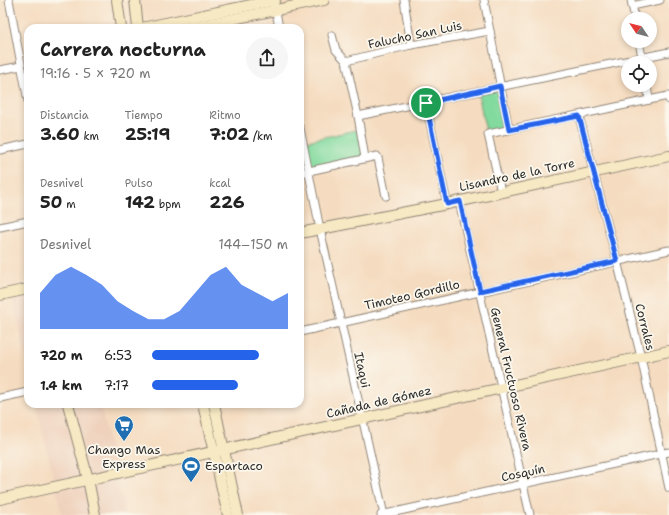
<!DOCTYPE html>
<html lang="es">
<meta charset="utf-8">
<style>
body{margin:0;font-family:"Shantell Sans",sans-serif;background:#f6f6f6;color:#222;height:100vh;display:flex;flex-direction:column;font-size:15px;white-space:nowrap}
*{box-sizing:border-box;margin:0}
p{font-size:13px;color:#767676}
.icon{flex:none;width:22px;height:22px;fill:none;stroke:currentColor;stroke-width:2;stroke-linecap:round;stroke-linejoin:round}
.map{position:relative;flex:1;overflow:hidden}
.side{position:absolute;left:24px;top:24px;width:280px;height:384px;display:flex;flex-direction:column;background:#fff;border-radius:12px;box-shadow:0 2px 6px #0003}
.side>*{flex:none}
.needle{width:26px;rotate:305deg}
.fabs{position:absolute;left:621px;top:12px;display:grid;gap:8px}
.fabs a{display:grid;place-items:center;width:36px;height:36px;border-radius:50%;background:#fff;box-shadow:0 2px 6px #0003;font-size:20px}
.pin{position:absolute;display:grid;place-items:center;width:34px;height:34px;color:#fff;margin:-17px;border:2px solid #fff;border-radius:50%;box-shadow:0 1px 4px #0007}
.round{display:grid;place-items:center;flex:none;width:42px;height:42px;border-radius:21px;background:#f6f6f6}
.head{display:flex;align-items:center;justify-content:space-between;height:68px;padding:0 16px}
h1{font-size:18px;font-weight:700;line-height:30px}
.stats{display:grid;grid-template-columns:repeat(3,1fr);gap:6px;height:68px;padding:4px 16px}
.stats div{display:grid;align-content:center}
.stats b{font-size:17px;font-weight:700}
.stats small{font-size:11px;font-weight:400}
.stats p{font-size:11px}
.chart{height:112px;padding:8px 16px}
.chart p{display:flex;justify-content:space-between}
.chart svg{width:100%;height:72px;margin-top:4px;fill:#2563eb;opacity:.7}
ul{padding:0 16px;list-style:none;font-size:13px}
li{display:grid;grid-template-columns:64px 48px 1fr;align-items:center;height:30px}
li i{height:10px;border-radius:5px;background:#2563eb}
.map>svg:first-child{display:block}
.built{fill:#efd1bc}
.green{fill:#82da9e;stroke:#568264}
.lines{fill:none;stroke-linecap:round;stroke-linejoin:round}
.street-casing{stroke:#908476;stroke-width:9}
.secondary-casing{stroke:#908476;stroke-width:12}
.street{stroke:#fff;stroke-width:7}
.secondary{stroke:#f6e9c3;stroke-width:10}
.route-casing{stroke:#fff;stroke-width:8}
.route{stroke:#2563eb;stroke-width:5}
.labels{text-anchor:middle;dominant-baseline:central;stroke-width:3.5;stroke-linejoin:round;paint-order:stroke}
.street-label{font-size:12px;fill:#2b2b2b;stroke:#fbf7ec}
.poi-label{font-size:12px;fill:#2b2b2b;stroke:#fbf7ec}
</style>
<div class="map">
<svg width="669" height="515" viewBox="0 0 669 515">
<rect width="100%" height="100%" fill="#fbf7ec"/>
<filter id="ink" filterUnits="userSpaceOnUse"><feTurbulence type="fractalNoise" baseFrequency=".025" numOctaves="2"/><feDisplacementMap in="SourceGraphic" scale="8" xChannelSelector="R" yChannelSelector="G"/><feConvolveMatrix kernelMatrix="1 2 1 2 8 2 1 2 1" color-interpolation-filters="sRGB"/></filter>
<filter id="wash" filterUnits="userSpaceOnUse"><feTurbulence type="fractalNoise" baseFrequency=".012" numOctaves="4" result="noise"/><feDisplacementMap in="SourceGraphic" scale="16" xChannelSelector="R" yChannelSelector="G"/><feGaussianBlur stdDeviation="0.9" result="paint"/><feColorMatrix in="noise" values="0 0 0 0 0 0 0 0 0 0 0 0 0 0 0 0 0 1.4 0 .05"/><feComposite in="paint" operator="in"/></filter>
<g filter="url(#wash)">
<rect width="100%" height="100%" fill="#f5dcc0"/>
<!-- built -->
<g class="built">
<path d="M28,298v69l-15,-66z"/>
<path d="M36,404h64l25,111h-63z"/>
</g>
<!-- green -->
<g class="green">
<path d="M497,89l8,38 -19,5 -8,-38z"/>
<path d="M360,129l5,29 -56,13 -6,-29z"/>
</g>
</g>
<g filter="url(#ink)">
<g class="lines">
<defs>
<g id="street">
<path d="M9,0l19,101"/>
<path d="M404,0l7,45"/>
<path d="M484,0l25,130"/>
<path d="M631,0l4,19"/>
<path d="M275,6l4,22"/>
<path d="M632,6l28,-6"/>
<path d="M332,35l4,15 10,11 12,55 7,42"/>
<path d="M639,41l4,22"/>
<path d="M346,61l65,-16 79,-14"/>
<path d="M0,70l21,-4"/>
<path d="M647,85l2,15"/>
<path d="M426,103l21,101"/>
<path d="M358,116l311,-64"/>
<path d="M579,116l38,145 24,96 28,131"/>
<path d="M300,128l20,101 64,286"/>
<path d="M0,150l28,-6"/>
<path d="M300,173l77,-17 1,2 8,38"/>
<path d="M501,192l-13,-58 180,-38 1,4"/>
<path d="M459,201l71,314"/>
<path d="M0,227l28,-6"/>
<path d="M300,332l369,-82"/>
<path d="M0,398l28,-6"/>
<path d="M381,515l288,-63"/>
</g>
<g id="secondary">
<path d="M117,0l4,28"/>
<path d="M135,0l3,28"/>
<path d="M142,28l133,-28"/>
<path d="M190,28l134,-28"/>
<path d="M300,233l147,-29 222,-48"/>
<path d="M0,295l28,-6"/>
<path d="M68,404l20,75 7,36"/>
<path d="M203,404l25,111"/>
<path d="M214,404l24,111"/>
<path d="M0,499l669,-148"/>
</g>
</defs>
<!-- street casing -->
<use href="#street" class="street-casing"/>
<!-- secondary casing -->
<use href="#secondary" class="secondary-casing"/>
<!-- street -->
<use href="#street" class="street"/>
<!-- secondary -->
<use href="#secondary" class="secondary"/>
</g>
</g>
<g class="lines" filter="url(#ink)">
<defs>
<path id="route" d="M500,86l9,44 70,-14 38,145 -137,30 -20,-90 -13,3 -21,-101z"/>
</defs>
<!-- route casing -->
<use href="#route" class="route-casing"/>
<!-- route -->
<use href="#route" class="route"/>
</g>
<!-- icons -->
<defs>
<symbol id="supermarket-pin" viewBox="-11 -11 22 30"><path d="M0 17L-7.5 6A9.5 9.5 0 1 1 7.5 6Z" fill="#1f6fb2" stroke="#fbf7ec"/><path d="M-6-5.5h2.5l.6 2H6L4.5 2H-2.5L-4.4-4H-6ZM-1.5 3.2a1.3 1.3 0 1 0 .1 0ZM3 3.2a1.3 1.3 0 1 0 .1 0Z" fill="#fff"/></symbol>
<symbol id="stadium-pin" viewBox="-11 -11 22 30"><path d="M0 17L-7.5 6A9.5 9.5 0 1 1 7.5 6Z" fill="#1f6fb2" stroke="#fbf7ec"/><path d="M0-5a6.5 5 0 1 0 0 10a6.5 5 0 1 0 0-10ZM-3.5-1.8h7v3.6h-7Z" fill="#fff"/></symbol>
</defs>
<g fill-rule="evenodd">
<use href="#supermarket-pin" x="113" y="414" width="22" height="30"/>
<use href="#stadium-pin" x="180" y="455" width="22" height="30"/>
</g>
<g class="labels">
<!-- street labels -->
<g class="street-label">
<text transform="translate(415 35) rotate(-12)">Falucho San Luis</text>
<text transform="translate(517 175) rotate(-12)">Lisandro de la Torre</text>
<text transform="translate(412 295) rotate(-13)">Timoteo Gordillo</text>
<text transform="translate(645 327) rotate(76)">Corrales</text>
<text transform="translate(362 370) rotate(78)">Itaqui</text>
<text transform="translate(511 379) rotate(77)">General Fructuoso Rivera</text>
<text transform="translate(379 402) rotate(-13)">Cañada de Gómez</text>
<text transform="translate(523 473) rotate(-12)">Cosquín</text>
</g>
<!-- poi labels -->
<g class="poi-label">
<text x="124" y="450">Chango Mas<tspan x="124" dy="14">Express</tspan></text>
<text x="205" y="466" text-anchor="start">Espartaco</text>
</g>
</g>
</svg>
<div class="fabs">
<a><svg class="needle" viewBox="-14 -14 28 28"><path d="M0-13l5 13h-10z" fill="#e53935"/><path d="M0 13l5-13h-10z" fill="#767676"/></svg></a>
<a><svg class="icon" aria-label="locate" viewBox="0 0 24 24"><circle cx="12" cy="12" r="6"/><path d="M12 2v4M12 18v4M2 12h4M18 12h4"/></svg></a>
</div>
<div class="pin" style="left:426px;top:103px;background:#1e9e55"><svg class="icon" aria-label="arrive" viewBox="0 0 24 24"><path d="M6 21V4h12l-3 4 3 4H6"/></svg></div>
<section class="side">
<div class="head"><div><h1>Carrera nocturna</h1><p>19:16 · 5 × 720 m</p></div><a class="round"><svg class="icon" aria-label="share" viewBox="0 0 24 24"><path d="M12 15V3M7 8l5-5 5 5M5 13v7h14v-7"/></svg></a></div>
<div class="stats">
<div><p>Distancia</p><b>3.60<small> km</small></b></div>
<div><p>Tiempo</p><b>25:19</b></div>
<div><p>Ritmo</p><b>7:02<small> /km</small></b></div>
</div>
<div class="stats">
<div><p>Desnivel</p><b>50<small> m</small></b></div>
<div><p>Pulso</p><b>142<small> bpm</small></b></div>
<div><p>kcal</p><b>226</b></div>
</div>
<div class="chart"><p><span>Desnivel</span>144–150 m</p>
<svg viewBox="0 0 160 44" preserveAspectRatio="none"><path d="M0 44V22L10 11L20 6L30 11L40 17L50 27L60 33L70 38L80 38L90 33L100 22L110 11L120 6L130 17L140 22L150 27L160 22V44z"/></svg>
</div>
<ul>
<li><b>720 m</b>6:53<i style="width:79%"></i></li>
<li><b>1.4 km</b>7:17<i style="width:63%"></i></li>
</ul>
</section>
</div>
